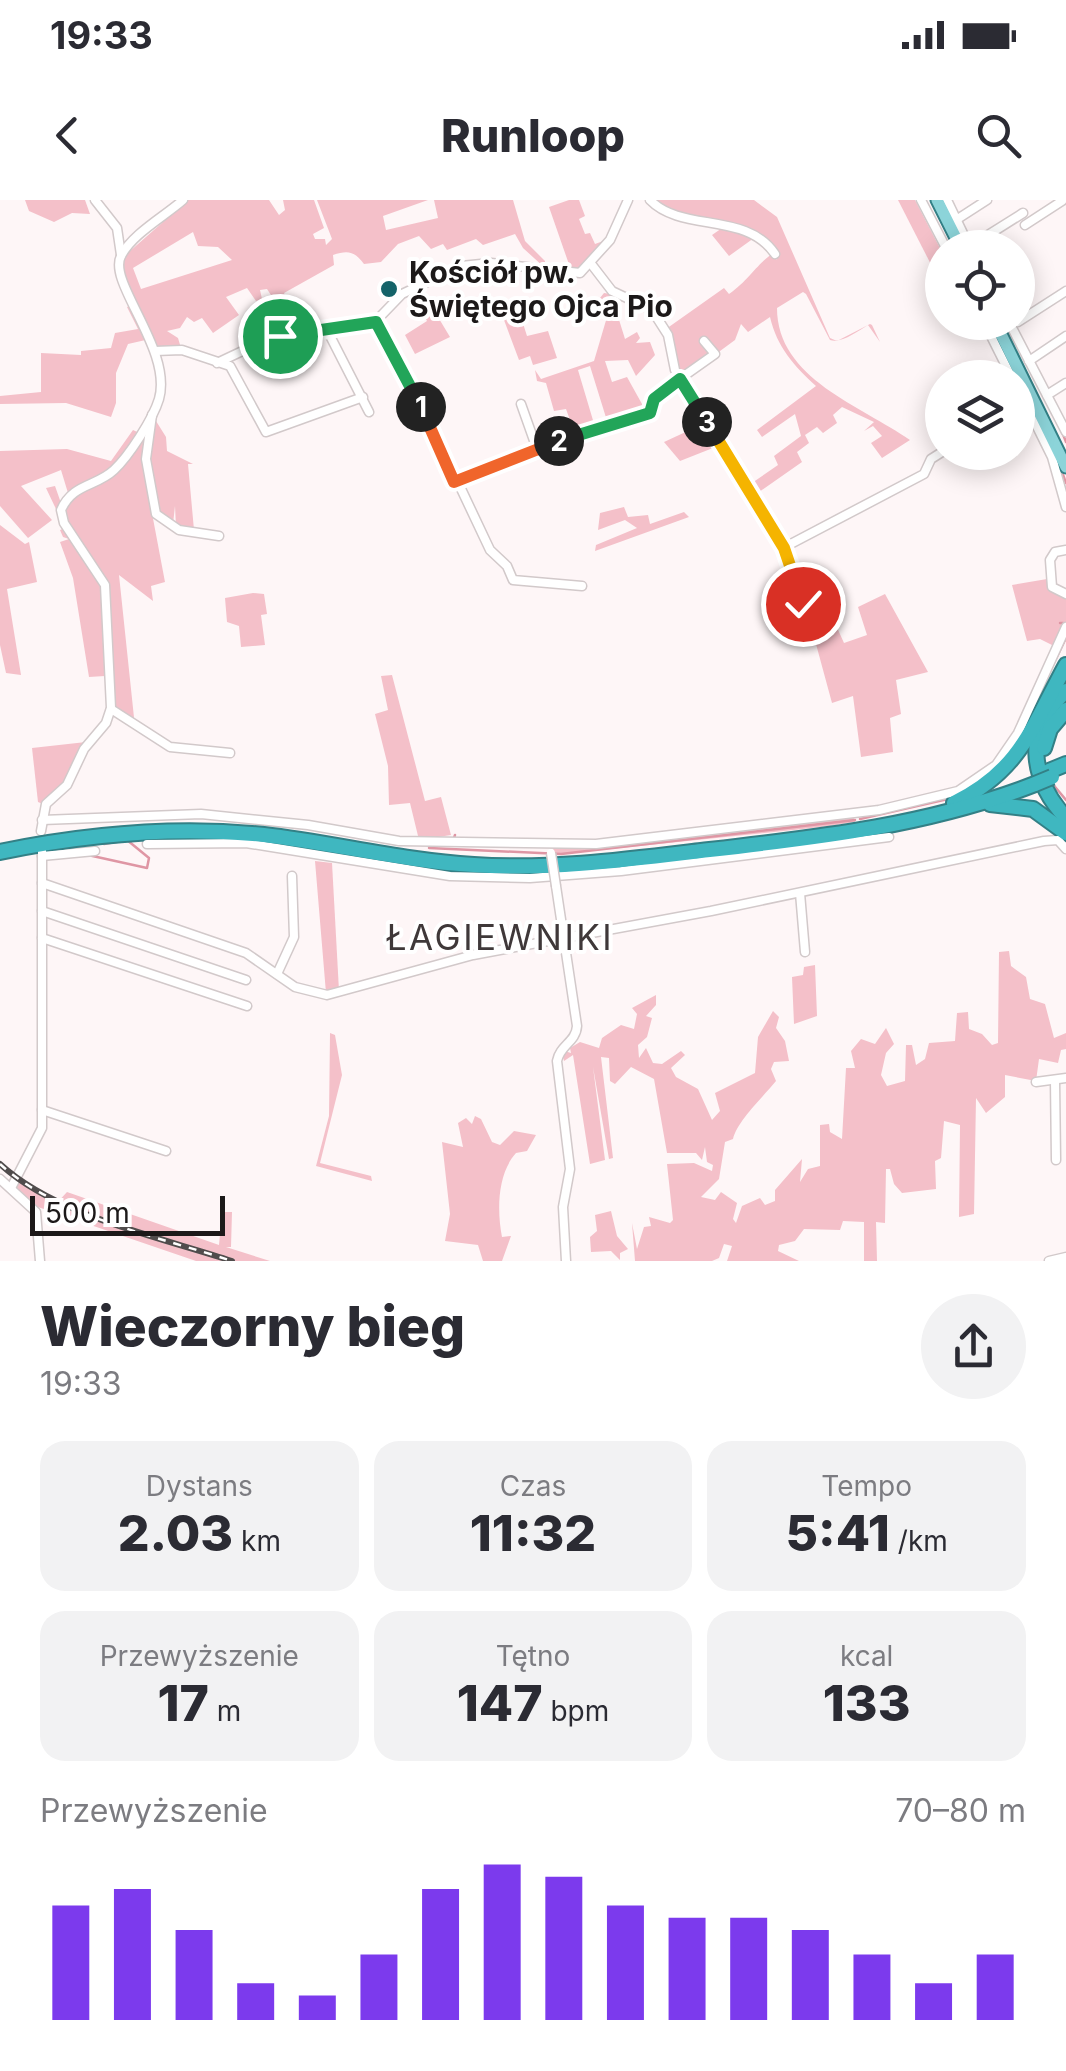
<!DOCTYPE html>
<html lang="pl">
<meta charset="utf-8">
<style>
body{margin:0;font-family:Inter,sans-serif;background:#f2f2f3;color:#2b2b33;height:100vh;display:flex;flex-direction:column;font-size:38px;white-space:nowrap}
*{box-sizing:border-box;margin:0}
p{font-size:32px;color:#7c7c81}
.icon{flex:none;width:55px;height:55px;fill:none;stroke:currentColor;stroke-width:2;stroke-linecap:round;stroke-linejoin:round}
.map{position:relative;height:1061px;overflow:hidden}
.sheet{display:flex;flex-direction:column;background:#fff;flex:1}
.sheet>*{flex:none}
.buttons{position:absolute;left:925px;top:30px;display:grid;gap:20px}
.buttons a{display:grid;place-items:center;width:110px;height:110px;border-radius:50%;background:#fff;box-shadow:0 5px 25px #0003;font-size:50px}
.scale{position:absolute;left:30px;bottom:25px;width:195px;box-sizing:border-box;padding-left:10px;border:5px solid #1c1919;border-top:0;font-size:28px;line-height:35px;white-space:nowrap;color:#1c1919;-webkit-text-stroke:8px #fff;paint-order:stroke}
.pin{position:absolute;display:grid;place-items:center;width:85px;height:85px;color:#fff;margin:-42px;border:5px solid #fff;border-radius:50%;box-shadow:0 2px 10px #0007}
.km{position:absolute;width:50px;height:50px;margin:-25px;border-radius:50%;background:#222;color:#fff;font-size:28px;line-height:50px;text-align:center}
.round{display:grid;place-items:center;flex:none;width:105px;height:105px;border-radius:52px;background:#f2f2f3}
.headline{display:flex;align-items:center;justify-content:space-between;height:170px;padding:0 40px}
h1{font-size:55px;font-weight:800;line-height:75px}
.stats{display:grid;grid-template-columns:repeat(3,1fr);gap:15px;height:170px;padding:10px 40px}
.stats div{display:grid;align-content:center;border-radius:25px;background:#f2f2f3;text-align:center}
.stats b{font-size:50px;font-weight:800}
.stats small{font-size:28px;font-weight:400}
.stats p{font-size:28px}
.chart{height:280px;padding:20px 40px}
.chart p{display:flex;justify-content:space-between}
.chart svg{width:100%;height:180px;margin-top:10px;stroke:#7c3aed;stroke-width:6}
.status{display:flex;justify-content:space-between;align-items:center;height:70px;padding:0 50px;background:#fff;direction:ltr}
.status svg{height:28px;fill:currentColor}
header{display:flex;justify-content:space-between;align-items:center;height:130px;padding:0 40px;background:#fff;font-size:45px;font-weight:800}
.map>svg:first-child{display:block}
.green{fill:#f4c0c9;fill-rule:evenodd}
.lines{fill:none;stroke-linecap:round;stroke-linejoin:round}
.stream{stroke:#df96a4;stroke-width:2.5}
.minor-casing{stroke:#d2c9ca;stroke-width:11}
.major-casing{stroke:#338086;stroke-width:15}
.highway-casing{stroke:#338086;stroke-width:18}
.minor{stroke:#fff;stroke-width:8}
.major{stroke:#8cd4d9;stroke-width:11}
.highway{stroke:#3fb7c0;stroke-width:14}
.rail-casing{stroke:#504c4c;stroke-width:6}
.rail{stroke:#fff;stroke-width:2.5;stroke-dasharray:8;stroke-linecap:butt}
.minor-bridge-casing{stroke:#d2c9ca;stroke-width:11;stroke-linecap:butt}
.highway-bridge-casing{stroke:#338086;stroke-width:18;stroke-linecap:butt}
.minor-bridge{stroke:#fff;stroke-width:8}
.highway-bridge{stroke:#3fb7c0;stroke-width:14}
.split-1-casing{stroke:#fff;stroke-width:20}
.split-2-casing{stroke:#fff;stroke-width:20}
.split-3-casing{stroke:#fff;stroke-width:20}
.split-4-casing{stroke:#fff;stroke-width:20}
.split-1{stroke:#22a559;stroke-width:12}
.split-2{stroke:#f0652b;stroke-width:12}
.split-3{stroke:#22a559;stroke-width:12}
.split-4{stroke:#f5b400;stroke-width:12}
.poi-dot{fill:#146369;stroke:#fff;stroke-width:4}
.labels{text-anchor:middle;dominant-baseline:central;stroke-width:8;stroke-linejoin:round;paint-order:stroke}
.poi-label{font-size:30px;font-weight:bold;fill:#1c1919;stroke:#fff;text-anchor:start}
.quarter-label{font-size:35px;letter-spacing:2.5px;fill:#3f3839;stroke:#fff}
</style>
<div class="status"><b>19:33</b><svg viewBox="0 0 49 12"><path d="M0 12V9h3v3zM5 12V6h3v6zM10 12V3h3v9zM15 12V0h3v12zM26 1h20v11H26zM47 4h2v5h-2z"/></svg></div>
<header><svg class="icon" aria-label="back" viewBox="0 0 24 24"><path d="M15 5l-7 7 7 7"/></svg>Runloop<svg class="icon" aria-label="search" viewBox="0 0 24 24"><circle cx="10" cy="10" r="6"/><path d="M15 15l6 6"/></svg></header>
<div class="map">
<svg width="1066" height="1061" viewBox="0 0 1066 1061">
<rect width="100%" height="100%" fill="#fef6f7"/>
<!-- green -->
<g class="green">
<path d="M25,0h60l5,14 -18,-1 -18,9 -25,-11z"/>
<path d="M188,0h81l10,15 6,-5 -2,-10h31l10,28 -11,6 2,5h10l1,6 6,-6 -15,-39h111l-45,16 3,14 52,-12 -4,-18h79l12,41 20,20v7l-22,-20 -8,-14 -32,11 -7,-6 -29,11 -4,-6 -12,5 -12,-13 -21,8 -17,18 -17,2c-10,-13 -16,-14 -31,-9l1,10 -50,28 5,13 -8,4 -14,-21 -7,1 2,9 -6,2 -9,-13 -21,9 13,18 -26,18 -11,-15 -8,4 -7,-5 -7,11 -13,3 11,7 3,10 -27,2 -4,-11 -22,5 -12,29v30l-5,14 -45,-14 -66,1v-8l41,-4v-39l40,2v-4l30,-3 4,-15 23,-4 -11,-22 7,-3 -11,-21 -2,-24zM193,32l5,14 20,1 14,13 -91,29 -8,-21z"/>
<path d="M569,0h10l6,16 -6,3 6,15 5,-1 5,11 11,-4 -17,25 -17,8 -23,-66z"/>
<path d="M650,0h104l23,17 53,121 7,3 33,-17 2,1 8,17 -12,-17c-10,6 -27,19 -38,15l-24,-46 -3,-2 -26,16c0,71 85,98 133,132l-28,18 -11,-15 11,-7 -9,-10 -9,5 10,-9 -32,-15 -9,8 4,8 -14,10 -6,-6 -12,8 4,8 -12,9 5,10 -50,35 -6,-10 32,-22 -4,-9 27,-20 -6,-22 -33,23 -5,-7 59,-44c-22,-20 -39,-39 -46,-69l-22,15 -7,-8 -6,16 -53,39 -16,-50 58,-41 5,6c22,-16 24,-26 44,-41l4,7 -1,-5 -22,-17 -25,18 -17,-21 13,-9 -37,-8z"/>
<path d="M898,0h17l27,52v34z"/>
<path d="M604,93l7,1 14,45 12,-7 3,6 -4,5 14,-1 5,13 -19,21 -8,-16 -23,1 7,21 15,-5 20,36 -24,7 -3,-6 2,6 -14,4 -18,-58 -12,4 17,57 -20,7 -9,-25 -12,2 -8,-28 -9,-2 -2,-11 6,9 53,-18 13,-44 -7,-19z"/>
<path d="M429,102l21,35 -35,17 -10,-19 22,-14 -7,-14z"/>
<path d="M520,114l7,22 21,-5 9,27 -24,7 -3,-9 -11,4 -15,-40z"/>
<path d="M156,221l10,16 1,14 26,13h-5l6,66 -18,-3 -1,-21 -2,18 -15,-7 -10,-49z"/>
<path d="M705,223l13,23 -38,15 -16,-19z"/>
<path d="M133,230l13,6 2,56 17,90 -14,4 2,15 -34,-26 16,152 -26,-18 -4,-33 -16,1 -16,-99 -13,-36 9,-3 -6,-2 -3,-7 5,-2 -19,-40 9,-2 6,17 7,-10 -7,-23 -40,16 31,34 -24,18 -28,-32v-55l67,-2 44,12z"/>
<path d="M624,307l4,10 20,-2 2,9 34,-12 5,5 -94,34 1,-6 41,-17 -12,-8 -27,10 2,-17z"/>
<path d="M0,325l25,19 4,-2 8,40 -30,7 14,86 -15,-2 -6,-28z"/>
<path d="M1047,379l6,13 13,4v26l-12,24 -14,-7 -13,2 -15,-56z"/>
<path d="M253,393l11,1 3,20 -6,1 4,30 -24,2 -2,-21 -12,-4 -2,-24z"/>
<path d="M885,394l43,78 -32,8 5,34 -11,4 3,34 -32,5 -8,-61 -21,7 -22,-81 20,-10 14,31 23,-8 -9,-28z"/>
<path d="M392,475l33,126 16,-4 10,38 -32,5 -9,-37 -21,2 -1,-39 -13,-52 13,-4 -7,-34z"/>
<path d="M86,542l-20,40 -23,22 -5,-2 -6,-54z"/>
<path d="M853,616l2,6 -24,4 -277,29 -2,-10 119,-5z"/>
<path d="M315,661l17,2 7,128 -13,2z"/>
<path d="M1009,751l2,15 15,11 4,22 15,5 9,34 12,-5v16l-5,1 -3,13 -19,-4 -3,22 -31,-6v22l-19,16 -10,-15 -2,116 -15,3 1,-92 -16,-4 -3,37 -6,3 1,28 -34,4 -8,-9 -4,-15h-4l-1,54 -9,-1 1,39h-13v-39l-21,-1 -3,9 -36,-1 -9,12 -16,4 -1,6 21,10h-72l5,-15 -8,-2 -5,14 -7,3h-77l-3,-38 5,26 7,-22 7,-1 -2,-9 21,6 3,-3 -6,-56 27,-1 18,8 1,-6 -6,-3 -2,-15 -3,13 -6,-7h-29l-13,-74 -23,-12 -16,17 -5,-3 -1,-23 -8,-1 12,101 -4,1 -16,-92 12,93 -15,4 -17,-109 -9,6 -3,-11 10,3 -1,-5 10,-6 19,6 3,-10 19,-13 13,4 3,-15 -5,-6 24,-13v10l-10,11 6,2 -5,19 -9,8 1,13 7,-10 7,15 9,1 19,-13 4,4 -14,13 5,9 22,12 14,31 8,-9 -5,-18 40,-20 3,-36 15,-26 6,6 -3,11 9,13 4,20 -15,1 -3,7 5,12c-12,15 -39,40 -43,58l-8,3 -6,37 -18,18 14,3 6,-8 16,11 -4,16 3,4 6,-17 18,-8 5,7 10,-4v-11l27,-31 -2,23 8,-13 12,-3v-41l9,-1 1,8 12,7 4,-71h9l-4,-17 10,-12 14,5 11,-16 8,16 -8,9 -5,22 6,11 18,-5 1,-36h6l4,20 9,-6 4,-16 26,-2 2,-28 11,-1 1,17 13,5 10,11 6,-2 1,-91z"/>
<path d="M815,765l2,51 -23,8 -2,-47 11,-2 1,-8z"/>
<path d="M330,833l5,2 7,40 -22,88 51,13 1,5 -56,-15 13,-50z"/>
<path d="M475,916l6,3 11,23 8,3 14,-14 22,4 -9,16 -11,2c-19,21 -19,58 -14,84l9,-1 -9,25h-19l-5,-16 -33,-4 5,-27 -8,-72 21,5 -5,-24 8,-5 6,6z"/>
<path d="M18,981l37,24 12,-13 152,53 3,-33h10l-1,35h-5l44,14h-74l-161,-55 -20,-19z"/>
<path d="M611,1011l6,25 11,13 -8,4v7l-9,-9 -20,1 -1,-15 7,-6 -2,-16z"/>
</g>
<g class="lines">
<!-- stream -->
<g class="stream">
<path d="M1061,229l5,13"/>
<path d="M1061,269l5,14"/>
<path d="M1060,423h3"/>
<path d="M1049,473l17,-35"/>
<path d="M1051,582l15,18"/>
<path d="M860,619l88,-20"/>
<path d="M454,638l1,-3"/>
<path d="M104,644l18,-3"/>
<path d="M429,648l132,6 294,-34"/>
<path d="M88,655l59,13 2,-10 -22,-18"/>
<path d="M438,669l37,3"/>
</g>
<defs>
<g id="minor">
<path d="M95,0l22,28 4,27"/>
<path d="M650,0c32,33 96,11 125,54"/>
<path d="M921,0l25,48"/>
<path d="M947,0l23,48"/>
<path d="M956,20l31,-20"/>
<path d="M1025,25l37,-24"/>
<path d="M969,47l54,-34"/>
<path d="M592,65l20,26 40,19 16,25 7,35 108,178 141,-74 7,-15 11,-7"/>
<path d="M376,122l36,63 78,165 17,16 6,14 69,6"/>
<path d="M984,122l28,56"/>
<path d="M1009,122l57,110"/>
<path d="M1018,122l48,-31"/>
<path d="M326,128l43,84"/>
<path d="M155,151l27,-1 48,16 36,66 97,-35"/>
<path d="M1029,161l37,-25"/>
<path d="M217,163l53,-25 104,-15 28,-29 59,-28 30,-3 89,10 30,-33 18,-40"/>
<path d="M1018,188l34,69 14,50"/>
<path d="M1047,195l19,-12"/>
<path d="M521,204l16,45"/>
<path d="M152,215l-6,44 10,55 23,16 40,6"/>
<path d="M455,282l98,-39 97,-30 7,-18 58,-41 -11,-13"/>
<path d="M784,348l27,82"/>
<path d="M1066,350l-11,2 -5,8 2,27 14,7"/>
<path d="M111,509l59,38 60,6"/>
<path d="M42,620l159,-6 107,11 91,16 197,3 283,-34 79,-19 38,-26 22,-32 48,-106"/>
<path d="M41,631l5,-27 21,-19 17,-36 22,-26 5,-15 -6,-123 -41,-62 -3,-13c12,-27 35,-23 53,-40 15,-14 39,-51 45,-71 14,-49 -52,-117 -38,-143 11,-22 44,-40 62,-56"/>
<path d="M147,644l99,-1 204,33 80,2 91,-7 268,-34"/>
<path d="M42,656l53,-5"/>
<path d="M42,683l204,70 49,34 32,8 146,-40 238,-44 333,-70 14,-1 8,9"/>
<path d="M556,686l21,140c-1,16 -17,19 -20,35l13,108 -7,38 3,54"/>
<path d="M800,693l5,59"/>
<path d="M42,711l204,69"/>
<path d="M42,738l205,68"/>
<path d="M277,774l17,-37 -2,-61"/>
<path d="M1055,880l1,80"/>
<path d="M1036,882l30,-4"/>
<path d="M42,910l124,41"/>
<path d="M0,979l36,33 4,49"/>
<path d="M11,988l31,-60v-279"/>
<path d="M1049,1061l17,-4"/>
</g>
<g id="major">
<path d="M937,0l24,48"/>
<path d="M995,122l71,145"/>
</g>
<g id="highway">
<path d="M1066,491c-43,37 -36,88 0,127"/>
<path d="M1044,548l6,-19 16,-19"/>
<path d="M1049,571l17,-7"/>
<path d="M954,603c67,-33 78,-76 112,-138"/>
<path d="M990,604l43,5 33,24"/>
<path d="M0,652c87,-18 175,-26 264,-17 70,8 139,26 210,30 76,5 152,-5 227,-14 114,-13 226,-25 334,-67"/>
</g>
</defs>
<!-- minor casing -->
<use href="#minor" class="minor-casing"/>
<!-- major casing -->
<use href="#major" class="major-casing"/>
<!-- highway casing -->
<use href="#highway" class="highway-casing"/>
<!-- minor -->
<use href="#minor" class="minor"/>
<!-- major -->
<use href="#major" class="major"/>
<!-- highway -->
<use href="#highway" class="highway"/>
<defs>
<path id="rail" d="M0,964c56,52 160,73 232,97"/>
</defs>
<!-- rail casing -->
<use href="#rail" class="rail-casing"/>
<!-- rail -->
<use href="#rail" class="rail"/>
<defs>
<path id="minor-bridge" d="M551,653l5,33"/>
<path id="highway-bridge" d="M1035,584l17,-7"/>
</defs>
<!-- minor-bridge casing -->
<use href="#minor-bridge" class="minor-bridge-casing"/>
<!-- highway-bridge casing -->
<use href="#highway-bridge" class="highway-bridge-casing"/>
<!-- minor-bridge -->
<use href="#minor-bridge" class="minor-bridge"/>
<!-- highway-bridge -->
<use href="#highway-bridge" class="highway-bridge"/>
</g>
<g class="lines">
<defs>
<path id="split-1" d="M280,136l96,-14 45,85"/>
<path id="split-2" d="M421,207l33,75 105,-41"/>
<path id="split-3" d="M559,241l91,-28 4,-14 26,-20 27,43"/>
<path id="split-4" d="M707,222l77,126 19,56"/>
</defs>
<!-- split-1 casing -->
<use href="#split-1" class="split-1-casing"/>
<!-- split-2 casing -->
<use href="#split-2" class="split-2-casing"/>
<!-- split-3 casing -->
<use href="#split-3" class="split-3-casing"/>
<!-- split-4 casing -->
<use href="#split-4" class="split-4-casing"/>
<!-- split-1 -->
<use href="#split-1" class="split-1"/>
<!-- split-2 -->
<use href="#split-2" class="split-2"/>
<!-- split-3 -->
<use href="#split-3" class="split-3"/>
<!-- split-4 -->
<use href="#split-4" class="split-4"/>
</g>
<!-- markers -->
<circle class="poi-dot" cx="389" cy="89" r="10"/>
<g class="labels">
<!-- poi labels -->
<g class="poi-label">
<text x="409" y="72">Kościół pw.<tspan x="409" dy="34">Świętego Ojca Pio</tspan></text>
</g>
<!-- quarter labels -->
<g class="quarter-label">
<text x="500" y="737">ŁAGIEWNIKI</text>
</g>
</g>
</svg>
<div class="buttons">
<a><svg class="icon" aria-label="locate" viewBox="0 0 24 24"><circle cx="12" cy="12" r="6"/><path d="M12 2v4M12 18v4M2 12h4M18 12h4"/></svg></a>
<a><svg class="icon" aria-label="layers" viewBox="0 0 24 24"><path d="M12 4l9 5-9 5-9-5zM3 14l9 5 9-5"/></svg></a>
</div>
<div class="scale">500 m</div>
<div class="pin" style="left:280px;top:136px;background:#1e9e55"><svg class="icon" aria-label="arrive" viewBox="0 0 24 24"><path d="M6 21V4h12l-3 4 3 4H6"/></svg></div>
<div class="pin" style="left:803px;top:404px;background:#d93025"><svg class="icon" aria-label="check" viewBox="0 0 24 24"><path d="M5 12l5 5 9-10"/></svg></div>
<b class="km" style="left:421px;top:207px">1</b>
<b class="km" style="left:559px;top:241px">2</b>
<b class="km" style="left:707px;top:222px">3</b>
</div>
<section class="sheet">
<div class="headline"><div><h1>Wieczorny bieg</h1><p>19:33</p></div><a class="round"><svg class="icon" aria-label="share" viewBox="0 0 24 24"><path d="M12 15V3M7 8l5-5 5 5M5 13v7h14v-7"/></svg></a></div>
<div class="stats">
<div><p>Dystans</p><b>2.03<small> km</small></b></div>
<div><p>Czas</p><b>11:32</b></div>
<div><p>Tempo</p><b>5:41<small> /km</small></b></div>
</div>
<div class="stats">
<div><p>Przewyższenie</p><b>17<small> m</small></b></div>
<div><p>Tętno</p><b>147<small> bpm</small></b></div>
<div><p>kcal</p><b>133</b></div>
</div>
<div class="chart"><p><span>Przewyższenie</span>70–80 m</p>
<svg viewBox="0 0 160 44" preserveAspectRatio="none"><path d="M5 44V16M15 44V12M25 44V22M35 44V35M45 44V38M55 44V28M65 44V12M75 44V6M85 44V9M95 44V16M105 44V19M115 44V19M125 44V22M135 44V28M145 44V35M155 44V28"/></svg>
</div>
</section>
